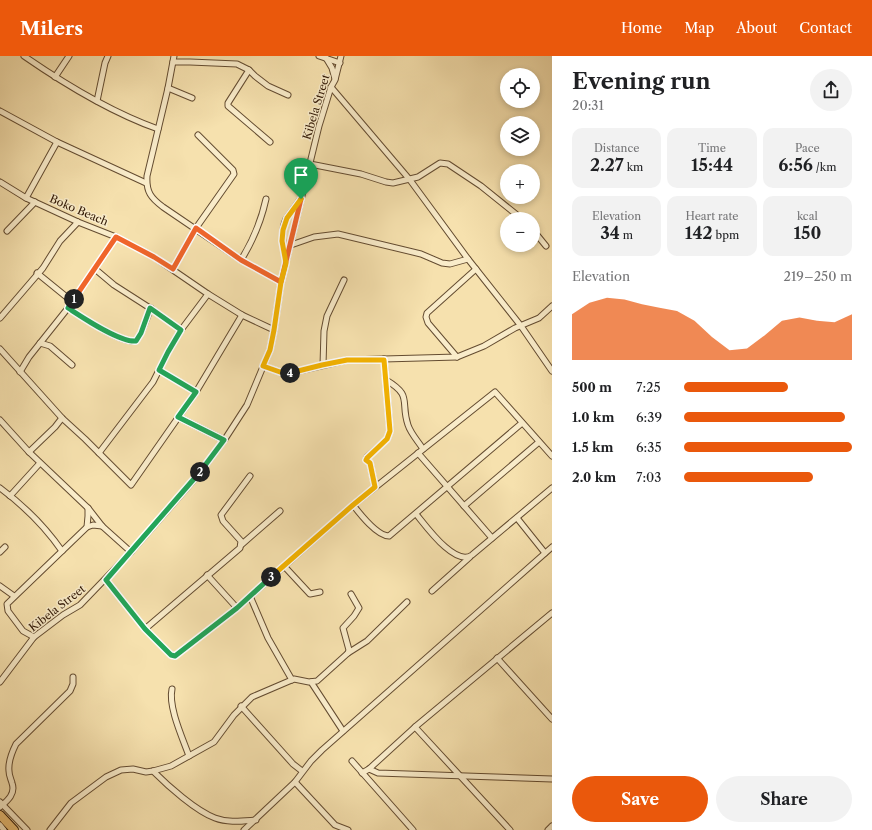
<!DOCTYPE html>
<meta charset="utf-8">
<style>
body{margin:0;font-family:"Libre Caslon Text",serif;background:#f2f2f2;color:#202124;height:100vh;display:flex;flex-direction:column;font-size:15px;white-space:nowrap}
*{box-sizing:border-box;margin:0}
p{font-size:13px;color:#757577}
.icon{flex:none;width:22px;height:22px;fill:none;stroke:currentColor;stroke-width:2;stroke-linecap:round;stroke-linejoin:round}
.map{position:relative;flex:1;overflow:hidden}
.details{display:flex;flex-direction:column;background:#fff;width:320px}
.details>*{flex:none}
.fabs{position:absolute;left:500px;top:12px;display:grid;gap:8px}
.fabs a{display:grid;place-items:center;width:40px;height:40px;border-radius:50%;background:#fff;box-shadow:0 2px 6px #0003;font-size:20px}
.pin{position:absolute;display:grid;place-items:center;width:34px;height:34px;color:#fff;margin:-41px -17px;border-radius:50% 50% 50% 0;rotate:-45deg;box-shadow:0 0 4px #0007}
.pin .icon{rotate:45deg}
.km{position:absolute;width:20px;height:20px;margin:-10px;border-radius:50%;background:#222;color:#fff;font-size:11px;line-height:20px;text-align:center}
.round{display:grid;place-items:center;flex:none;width:42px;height:42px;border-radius:21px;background:#f2f2f2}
.head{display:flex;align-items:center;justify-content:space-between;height:68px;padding:0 20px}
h1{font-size:22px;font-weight:700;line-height:30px}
.figures{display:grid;grid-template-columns:repeat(3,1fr);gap:6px;height:68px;padding:4px 20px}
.figures div{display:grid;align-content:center;border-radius:10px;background:#f2f2f2;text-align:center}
.figures b{font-size:17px;font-weight:700}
.figures small{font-size:11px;font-weight:400}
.figures p{font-size:11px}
.chart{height:112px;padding:8px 20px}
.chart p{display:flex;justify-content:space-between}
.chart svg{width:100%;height:72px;margin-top:4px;fill:#ea580c;opacity:.7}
.cta{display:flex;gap:8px;margin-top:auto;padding:8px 20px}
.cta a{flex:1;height:46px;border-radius:24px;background:#ea580c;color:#fff;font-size:16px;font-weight:700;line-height:46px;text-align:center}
.cta a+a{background:#f2f2f2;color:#202124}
ul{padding:0 20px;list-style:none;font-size:13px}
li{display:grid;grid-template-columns:64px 48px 1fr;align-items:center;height:30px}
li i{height:10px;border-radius:5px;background:#ea580c}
header{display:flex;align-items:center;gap:24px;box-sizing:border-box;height:56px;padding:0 20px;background:#ea580c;color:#fff}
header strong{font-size:19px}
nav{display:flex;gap:22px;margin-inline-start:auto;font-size:14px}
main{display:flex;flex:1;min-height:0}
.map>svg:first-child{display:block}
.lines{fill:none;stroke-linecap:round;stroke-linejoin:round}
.minor-casing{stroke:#644c31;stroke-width:7}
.highway-casing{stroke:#331a07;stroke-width:10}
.minor{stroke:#f9ecca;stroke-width:5}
.highway{stroke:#ebc077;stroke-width:8}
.split-1-casing{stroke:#fff;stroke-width:8}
.split-2-casing{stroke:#fff;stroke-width:8}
.split-3-casing{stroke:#fff;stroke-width:8}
.split-4-casing{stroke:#fff;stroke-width:8}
.split-5-casing{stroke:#fff;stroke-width:8}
.split-1{stroke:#f0652b;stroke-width:5}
.split-2{stroke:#22a559;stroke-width:5}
.split-3{stroke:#22a559;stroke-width:5}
.split-4{stroke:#f5b400;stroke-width:5}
.split-5{stroke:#f5b400;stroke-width:5}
.labels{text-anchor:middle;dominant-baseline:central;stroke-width:3;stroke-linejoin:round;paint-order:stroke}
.street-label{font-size:11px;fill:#331a07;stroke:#f9ecca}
</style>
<header>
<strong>Milers</strong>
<nav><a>Home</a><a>Map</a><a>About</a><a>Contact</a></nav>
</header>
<main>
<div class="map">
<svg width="552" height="774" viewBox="0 0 552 774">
<rect width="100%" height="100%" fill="#f6e1ae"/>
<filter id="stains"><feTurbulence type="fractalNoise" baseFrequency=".005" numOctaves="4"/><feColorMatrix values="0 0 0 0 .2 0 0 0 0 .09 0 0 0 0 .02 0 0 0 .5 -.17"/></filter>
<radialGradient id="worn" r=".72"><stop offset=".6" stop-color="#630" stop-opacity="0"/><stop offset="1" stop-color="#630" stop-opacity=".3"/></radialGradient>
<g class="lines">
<defs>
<g id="minor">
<path d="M24,0c42,29 86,56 134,73"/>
<path d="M174,0l-6,32 -21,88c-1,16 4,22 16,31l78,53 40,22"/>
<path d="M319,0l21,7"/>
<path d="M326,2l6,10 3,11"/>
<path d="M173,6h17l47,2 12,6 6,6 13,10 20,9"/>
<path d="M249,14l-21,33v3l42,36"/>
<path d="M55,21l14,-21"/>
<path d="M331,31l79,93 58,79 53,67 31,45"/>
<path d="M168,32l24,10"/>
<path d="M97,45l8,-38 3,-7"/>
<path d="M0,55l57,31 89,41"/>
<path d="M310,108l51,10 25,8 7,1 25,-6 22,-14 8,1 33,22 41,33"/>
<path d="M0,126l26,16 52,24 38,15 38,20 54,37 34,21 32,15"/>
<path d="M26,142l31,-56"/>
<path d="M533,174l13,16"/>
<path d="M7,175l28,-29"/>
<path d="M291,189l23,-8 24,-3 83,20 21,9 8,1 18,-5"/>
<path d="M241,204c13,-21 20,-38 25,-61"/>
<path d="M286,204c-3,-13 -6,-28 0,-41 4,-6 9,-12 13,-18"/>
<path d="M95,213l19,16 39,25 28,20"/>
<path d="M173,213l23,-41 38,-54 -1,-4 -35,-35"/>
<path d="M37,217l32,26 2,4"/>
<path d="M68,252c14,9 52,35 68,33l5,-8 10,-25"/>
<path d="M0,262l43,-50 17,-27 18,-19"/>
<path d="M40,287l10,3 22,19"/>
<path d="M0,293l62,69 23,21 46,46 65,-93 46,-77"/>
<path d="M457,301l-29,-34 -2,-6 1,-4 49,-44"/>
<path d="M323,309l1,-34 3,-15 17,-36"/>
<path d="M263,310l23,8 61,-14 110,-3 27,-11 31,-18 24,-10 13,-12"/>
<path d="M159,314l37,22"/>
<path d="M20,316l9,-15 39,-49 48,-71"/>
<path d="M386,324c27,16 14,21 22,45 3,9 10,16 15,24"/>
<path d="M178,361l46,23"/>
<path d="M0,364l29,32 59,56 14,18 29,26"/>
<path d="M29,396l26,-25 7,-9"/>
<path d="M99,397l54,-71 15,-30 13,-22 27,-36"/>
<path d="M418,397l74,85"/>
<path d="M375,431l-5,-24 -4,-3 1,-3 20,-18 3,-8 -6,-72"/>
<path d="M0,432c23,17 46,40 62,63"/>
<path d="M10,440l30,-33"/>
<path d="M353,449c7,9 24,31 36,31l133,-113"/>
<path d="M464,450l75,-64"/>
<path d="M416,458c10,12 39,53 56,41l80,-67"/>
<path d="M517,462l28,35"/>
<path d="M87,471l6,-2 9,1"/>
<path d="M241,489l39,-34"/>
<path d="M0,496l5,-5"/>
<path d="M284,510l26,28 10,-2"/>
<path d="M207,519l30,33"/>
<path d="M106,524l39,49 26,26 4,1 62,-48 116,-103 142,-113 57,64"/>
<path d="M0,530l14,10"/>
<path d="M432,535l38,-34"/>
<path d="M250,540l18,42 24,42"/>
<path d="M145,573l95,-81 1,-7 -18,-20 -2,-6 29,-39"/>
<path d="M34,581l-11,-6 -15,-20 -1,-7 80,-77 1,-11v-8"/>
<path d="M348,597l19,-12 40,-39"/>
<path d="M497,602l55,61"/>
<path d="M0,626l34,-45 29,-22 17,-10 51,-53 68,-78 26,-35 22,-34 23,-55 4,-20 7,-48 38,-156 12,-39 4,-7 6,-24"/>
<path d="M311,626l32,49"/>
<path d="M172,633c-4,18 11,50 17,67"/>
<path d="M241,650l52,58 9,7"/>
<path d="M415,671l95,103"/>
<path d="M352,705l61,69"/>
<path d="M369,713l9,4 174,6"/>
<path d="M153,715c15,15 43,40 62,47 13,5 27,3 41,2"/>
<path d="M362,717l7,-4 46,-42 137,-114"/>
<path d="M295,726l40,43 13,5"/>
<path d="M0,746l27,28"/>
<path d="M0,751c7,-6 16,-13 12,-24 -1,-4 -3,-7 -3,-12 -1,-9 3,-19 7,-27l54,-53 3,-7v-7"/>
<path d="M0,769l4,5"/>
<path d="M50,774l21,-27 35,-26 15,-7 12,-1 13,3 7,-1 18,-5 43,-24 20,-27 18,-18 42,-18 15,3 8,-1 31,-28 1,-3 -6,-22 11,-12 5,-8 -8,-14"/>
<path d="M244,774l51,-48 16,-21 11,-11 230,-203"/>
<path d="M548,774l4,-4"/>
</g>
<path id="highway" d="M0,759l14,15"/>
</defs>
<!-- minor casing -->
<use href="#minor" class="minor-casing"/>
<!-- highway casing -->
<use href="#highway" class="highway-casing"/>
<!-- minor -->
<use href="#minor" class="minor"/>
<!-- highway -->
<use href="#highway" class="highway"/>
</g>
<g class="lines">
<defs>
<path id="split-1" d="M74,243l42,-62 38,20 19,12 23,-41 45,32 40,22 20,-83"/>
<path id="split-2" d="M74,243l-6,9c14,9 52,35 68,33l5,-8 9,-25 31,22 -13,22 -9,18 37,22 -18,25 46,23 -24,32"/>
<path id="split-3" d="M200,416l-94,108 39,49 26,26 4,1 62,-48 34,-31"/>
<path id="split-4" d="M271,521l82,-72 22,-18 -5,-24 -4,-3 1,-2 20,-19 3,-8 -6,-71h-37l-25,5 -32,8"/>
<path id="split-5" d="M290,317l-10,-1 -17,-6 7,-16 4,-20 7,-48 5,-19 -4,-22 1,-11 4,-12 14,-19"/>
</defs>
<!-- split-1 casing -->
<use href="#split-1" class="split-1-casing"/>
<!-- split-2 casing -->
<use href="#split-2" class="split-2-casing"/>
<!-- split-3 casing -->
<use href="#split-3" class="split-3-casing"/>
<!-- split-4 casing -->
<use href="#split-4" class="split-4-casing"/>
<!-- split-5 casing -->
<use href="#split-5" class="split-5-casing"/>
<!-- split-1 -->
<use href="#split-1" class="split-1"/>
<!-- split-2 -->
<use href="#split-2" class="split-2"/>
<!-- split-3 -->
<use href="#split-3" class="split-3"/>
<!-- split-4 -->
<use href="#split-4" class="split-4"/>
<!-- split-5 -->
<use href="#split-5" class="split-5"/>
</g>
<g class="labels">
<!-- street labels -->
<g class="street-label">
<text transform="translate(316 51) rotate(-73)">Kibela Street</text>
<text transform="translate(79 154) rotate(23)">Boko Beach</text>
<text transform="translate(57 552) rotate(-38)">Kibela Street</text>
</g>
</g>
<rect width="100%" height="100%" filter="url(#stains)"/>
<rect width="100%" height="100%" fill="url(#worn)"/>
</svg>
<div class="fabs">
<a><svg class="icon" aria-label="locate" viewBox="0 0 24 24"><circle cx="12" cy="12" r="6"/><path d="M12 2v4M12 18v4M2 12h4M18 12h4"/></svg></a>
<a><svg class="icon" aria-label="layers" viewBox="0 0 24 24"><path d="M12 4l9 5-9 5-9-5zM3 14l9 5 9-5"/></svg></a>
<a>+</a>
<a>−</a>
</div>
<div class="pin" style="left:301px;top:143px;background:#1e9e55"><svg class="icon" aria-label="arrive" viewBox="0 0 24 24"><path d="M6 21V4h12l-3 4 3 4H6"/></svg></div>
<b class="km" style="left:74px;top:243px">1</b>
<b class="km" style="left:200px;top:416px">2</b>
<b class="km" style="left:271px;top:521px">3</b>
<b class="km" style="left:290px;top:317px">4</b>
</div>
<section class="details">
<div class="head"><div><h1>Evening run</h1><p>20:31</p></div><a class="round"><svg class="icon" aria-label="share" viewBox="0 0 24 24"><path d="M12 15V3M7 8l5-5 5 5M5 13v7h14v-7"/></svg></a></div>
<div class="figures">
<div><p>Distance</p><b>2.27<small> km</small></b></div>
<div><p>Time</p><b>15:44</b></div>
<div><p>Pace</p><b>6:56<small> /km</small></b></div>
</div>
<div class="figures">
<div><p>Elevation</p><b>34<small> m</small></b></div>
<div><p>Heart rate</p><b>142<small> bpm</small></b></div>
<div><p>kcal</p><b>150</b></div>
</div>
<div class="chart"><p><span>Elevation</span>219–250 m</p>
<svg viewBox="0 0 160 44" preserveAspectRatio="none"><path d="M0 44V16L10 9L20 6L30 7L40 10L50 12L60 14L70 20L80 30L90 38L100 37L110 29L120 20L130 18L140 20L150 21L160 16V44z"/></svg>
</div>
<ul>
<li><b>500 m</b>7:25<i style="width:62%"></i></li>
<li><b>1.0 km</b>6:39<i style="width:96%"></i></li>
<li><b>1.5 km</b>6:35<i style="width:100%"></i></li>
<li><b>2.0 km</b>7:03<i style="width:77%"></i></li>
</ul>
<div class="cta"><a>Save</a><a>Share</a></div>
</section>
</main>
